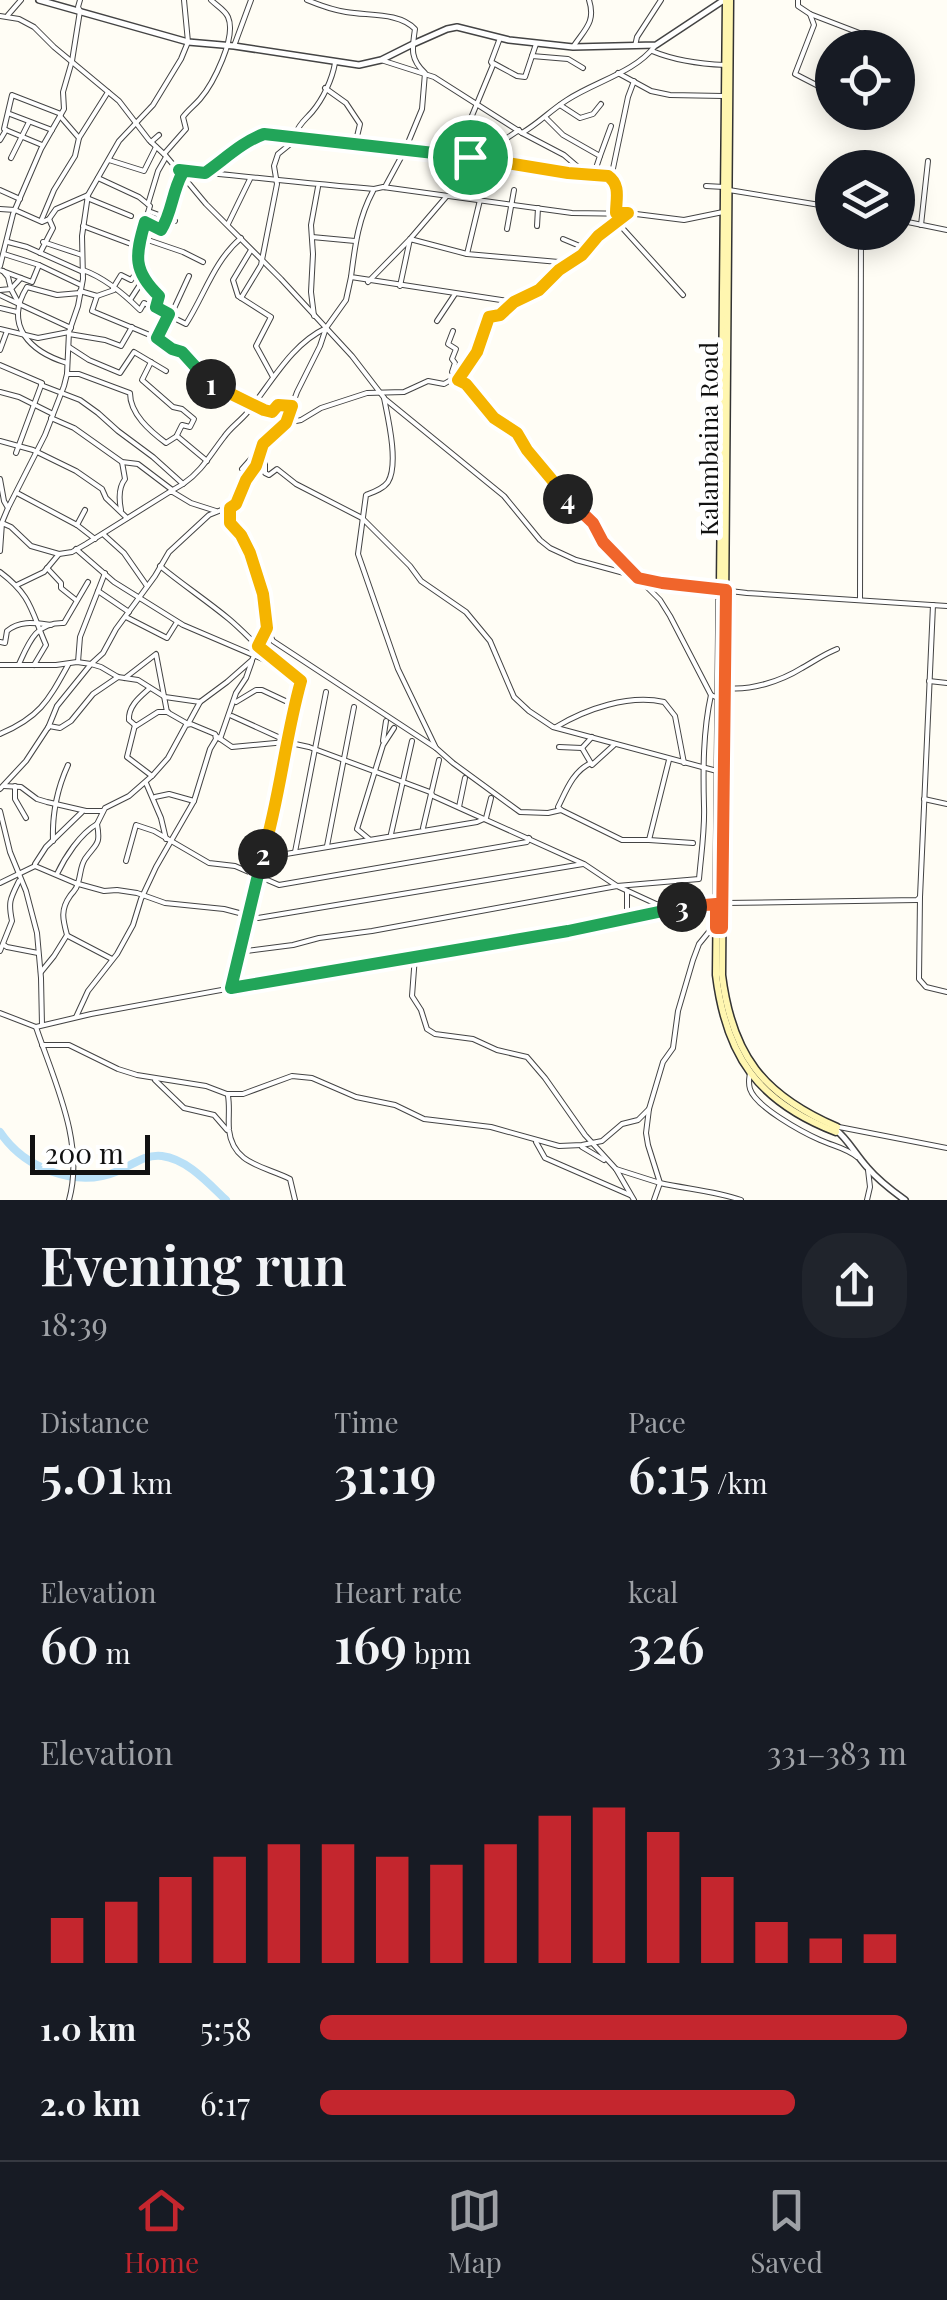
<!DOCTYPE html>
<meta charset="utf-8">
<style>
body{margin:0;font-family:"Playfair Display",serif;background:#20242c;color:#f1f3f6;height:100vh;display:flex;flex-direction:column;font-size:38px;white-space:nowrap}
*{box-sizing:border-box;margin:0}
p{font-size:32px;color:#9ea1a6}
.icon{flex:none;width:55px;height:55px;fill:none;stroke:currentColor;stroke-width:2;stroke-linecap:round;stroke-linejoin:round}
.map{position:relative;height:1200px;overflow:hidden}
.side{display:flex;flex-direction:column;background:#171b24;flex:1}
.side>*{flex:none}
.controls{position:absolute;left:815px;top:30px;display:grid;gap:20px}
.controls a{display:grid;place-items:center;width:100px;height:100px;border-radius:50%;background:#171b24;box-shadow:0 5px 25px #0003;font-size:50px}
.scale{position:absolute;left:30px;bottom:25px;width:120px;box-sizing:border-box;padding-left:10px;border:5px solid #111;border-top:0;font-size:28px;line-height:35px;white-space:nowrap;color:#111;-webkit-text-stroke:8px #fff;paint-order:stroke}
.pin{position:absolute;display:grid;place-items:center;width:85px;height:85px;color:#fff;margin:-42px;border:5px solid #fff;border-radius:50%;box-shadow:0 2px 10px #0007}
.km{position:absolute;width:50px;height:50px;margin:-25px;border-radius:50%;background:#222;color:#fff;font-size:28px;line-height:50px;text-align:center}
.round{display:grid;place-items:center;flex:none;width:105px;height:105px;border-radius:40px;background:#20242c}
.headline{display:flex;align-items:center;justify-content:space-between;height:170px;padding:0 40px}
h1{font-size:55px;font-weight:600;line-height:75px}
.stats{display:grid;grid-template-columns:repeat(3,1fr);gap:15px;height:170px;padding:10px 40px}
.stats div{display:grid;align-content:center}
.stats b{font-size:50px;font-weight:600}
.stats small{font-size:28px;font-weight:400}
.stats p{font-size:28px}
.chart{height:280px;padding:20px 40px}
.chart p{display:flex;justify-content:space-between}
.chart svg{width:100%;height:180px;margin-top:10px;stroke:#c4262e;stroke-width:6}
ul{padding:0 40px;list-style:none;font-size:32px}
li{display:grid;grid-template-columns:160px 120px 1fr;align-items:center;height:75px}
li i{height:25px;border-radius:12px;background:#c4262e}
.tab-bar{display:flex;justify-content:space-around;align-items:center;height:140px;border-top:2px solid #363941;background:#171b24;font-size:28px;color:#9ea1a6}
.tab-bar a{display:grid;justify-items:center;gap:5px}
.tab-bar .on{color:#c4262e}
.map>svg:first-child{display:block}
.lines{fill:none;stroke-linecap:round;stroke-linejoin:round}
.river{stroke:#b9e0f7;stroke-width:8}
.minor-casing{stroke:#444;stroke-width:6}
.tertiary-casing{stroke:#444;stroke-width:8}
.secondary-casing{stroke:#333;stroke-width:9}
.minor{stroke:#fff;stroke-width:4}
.tertiary{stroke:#fff;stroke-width:5}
.secondary{stroke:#fff6b0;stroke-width:6}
.split-1-casing{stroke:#fff;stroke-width:20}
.split-2-casing{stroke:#fff;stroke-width:20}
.split-3-casing{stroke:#fff;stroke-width:20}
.split-4-casing{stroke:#fff;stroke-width:20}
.split-5-casing{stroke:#fff;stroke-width:20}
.split-1{stroke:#22a559;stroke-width:12}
.split-2{stroke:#f5b400;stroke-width:12}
.split-3{stroke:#22a559;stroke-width:12}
.split-4{stroke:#f0652b;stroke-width:12}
.split-5{stroke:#f5b400;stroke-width:12}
.labels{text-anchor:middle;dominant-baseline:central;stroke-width:10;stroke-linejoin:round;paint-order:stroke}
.street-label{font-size:25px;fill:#111;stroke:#fff}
</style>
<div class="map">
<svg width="947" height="1200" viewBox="0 0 947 1200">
<rect width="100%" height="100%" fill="#fffdf5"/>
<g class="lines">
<!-- river -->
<path class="river" d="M0,1132c24,36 76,57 118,39 14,-6 27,-17 44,-15 25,3 46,27 64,44"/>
<defs>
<g id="minor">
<path d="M307,0c12,5 26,10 39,12 22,4 53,0 69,17 -3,20 -5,30 10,44l-3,36 -17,41 -20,37"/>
<path d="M798,0v6l12,8 73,28 2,6"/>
<path d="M810,14l4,11 -19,49 37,19"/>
<path d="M8,15l13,-15"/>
<path d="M0,16l19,3 15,8 20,20 65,54 30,39 17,16 40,48 75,75 71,77 33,43 119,97 36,44 10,8 26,12 85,23 86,10 200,13"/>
<path d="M234,46l17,-46"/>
<path d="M635,46l2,-9 24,-37"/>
<path d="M573,47c12,-18 23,-25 16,-47"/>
<path d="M652,51c24,10 47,13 73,14"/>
<path d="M532,56l36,3 15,9"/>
<path d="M381,60l53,17 88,56 42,22 21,18"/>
<path d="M335,63c-3,17 -12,36 -23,49 -7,8 -13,12 -16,21l3,4 171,20 98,16 40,4c13,8 9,23 8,36"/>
<path d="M493,63l24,13 8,1 11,-33"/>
<path d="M618,73l33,18 19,4 53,1"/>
<path d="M325,88l21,15 14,21 -5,21"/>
<path d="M560,105l20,13 13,-4 8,-10"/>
<path d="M10,114l42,16"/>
<path d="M546,118l17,17 37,21 -6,18"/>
<path d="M449,125l6,2 16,-9 22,-53 -2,-3 9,-24"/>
<path d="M6,130l-2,-1 8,-34 49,19"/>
<path d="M522,133c17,-10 29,-23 45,-33 29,-19 67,-27 88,-54"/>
<path d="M79,138l29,-46"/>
<path d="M0,140l6,-10 36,15"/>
<path d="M151,142l8,-7"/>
<path d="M164,154l22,-25 -3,-12c5,-7 11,-11 17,-18 13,-15 37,-62 28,-82 -3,-7 -11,-11 -17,-17"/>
<path d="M600,156l11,-30"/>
<path d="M11,158l18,-36"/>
<path d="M477,158l42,-28"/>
<path d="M109,160l35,11 12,-24"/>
<path d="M179,170c65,6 130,14 195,19l9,-2 189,26 64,1 48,6 39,-8"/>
<path d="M206,172l45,-33 13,-5 35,3 -21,17 -4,12 3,18 -16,81 -20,33"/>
<path d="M98,178l41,19 11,9c-8,25 -16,49 -7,74l-13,20"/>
<path d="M611,178l17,-81 6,-16"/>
<path d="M706,186l18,1"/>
<path d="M0,190l20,9"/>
<path d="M729,190l103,17"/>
<path d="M373,191c-15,28 -18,55 -22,86l163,25"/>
<path d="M87,198l44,18"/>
<path d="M480,200l-13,54 103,9"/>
<path d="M148,204l10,-33 8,-14"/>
<path d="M0,209l15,1 27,12 7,-3 7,-10 32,-14"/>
<path d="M151,212l24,9"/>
<path d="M628,213l-30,23 -15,19 -24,15 -20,20 -25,12 -14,13 -11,2 -12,34 -18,28 8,5 27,34 23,15 10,17 43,51 23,22 12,22 55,55 10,16 41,79 7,3"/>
<path d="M898,220l49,10"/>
<path d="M41,221l13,-31 21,-34 4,-18 -19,-22"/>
<path d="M617,222l66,73"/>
<path d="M145,223l16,8c11,-18 11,-39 21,-57"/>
<path d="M228,224l22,-45"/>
<path d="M921,225l7,-64"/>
<path d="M83,226l56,21"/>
<path d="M537,226l1,-18"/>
<path d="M507,229l7,-39"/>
<path d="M312,237l43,4"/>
<path d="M142,238l41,14 20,10"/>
<path d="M563,239l24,10"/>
<path d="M8,242l19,5 56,25"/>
<path d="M43,242l39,13"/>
<path d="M251,250l-18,30 5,16 33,21 -15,29 17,31"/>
<path d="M40,253l13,-25 -4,-9"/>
<path d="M4,254l35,11 42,20"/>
<path d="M0,266l13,-52 28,-65 23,-40 -1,-17 9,-31 8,-50 -2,-4 2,-7"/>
<path d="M0,270l32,12 7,-17"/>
<path d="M83,270c22,8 40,23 57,40l4,-7 42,21c19,-30 28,-63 55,-86"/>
<path d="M21,278l-10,11 8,15 52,24"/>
<path d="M143,280l16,15 -4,12"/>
<path d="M368,282l42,-43 36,-42"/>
<path d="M400,286l10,-47 57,15"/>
<path d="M113,288l8,-13 10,5 8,-11"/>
<path d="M0,290l11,-1 -3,-12 -5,-6"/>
<path d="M80,291l17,5 -5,15 65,27 15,11 10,3 27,31 55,27 8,2 6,-7 14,1"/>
<path d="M0,295l19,9"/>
<path d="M97,296l17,-6"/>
<path d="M0,308l17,4"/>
<path d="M171,315l18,-39"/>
<path d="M314,316l-3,-24 2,-38 -2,-29 7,-38"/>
<path d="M437,321l18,-27"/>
<path d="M0,329l38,9 31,-6"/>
<path d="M453,331l-5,13 8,5 -4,10 3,4 -3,9 4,5"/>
<path d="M69,334l36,6 16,6 11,-19"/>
<path d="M157,338l11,-22"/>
<path d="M69,347l20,13 31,13 14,-21 32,19"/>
<path d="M0,350l7,-19"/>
<path d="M151,362l-9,18 31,27 9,2 12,10 -4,8 -8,-2 -5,10"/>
<path d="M67,363c-36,-11 -64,-37 -40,-76l30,8 23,-2"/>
<path d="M0,365l42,18 -26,70"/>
<path d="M67,374h12l51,19c0,21 20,38 36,50l11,-7 30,25"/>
<path d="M41,385l39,15 18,13 20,18 35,26 30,27c19,-13 27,-29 41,-47 6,-9 15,-15 22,-23 25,-30 44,-69 80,-86"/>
<path d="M0,392l19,5 34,17"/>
<path d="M384,398c4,20 15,66 4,84 -5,7 -14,10 -22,13l-8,59 40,115 38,79"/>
<path d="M51,418l23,10 48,34 16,2 33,25v2l12,-7"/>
<path d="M286,422l11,-30 23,-46 6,-18 20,-28 5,-23"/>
<path d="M0,441l33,9 43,21 26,18 4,9 21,20"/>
<path d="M263,444l23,-21 15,-3 20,-12 46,-15 37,-1 24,-11 16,3 12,-7 3,2"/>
<path d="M256,454l9,10v9l4,2 8,-6 19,15 66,34 48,48 11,15 45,31 24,29 24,56 15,14 24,16 164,44"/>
<path d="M249,476l-7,-7 15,-17"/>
<path d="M0,479l4,22 4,7 -8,19"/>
<path d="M17,493l60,32 18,14"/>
<path d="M8,508l37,-73 19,-49 3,-12 2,-42 9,-26 5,-27 -1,-43 6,-41 31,-54 34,-36 28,-46 7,-17 -4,-42"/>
<path d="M229,508l1,15c18,20 28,45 33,72 3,16 1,31 10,46l163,107 17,15 67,49 28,1 13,-3 61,30h27l20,-80"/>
<path d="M121,510c-2,-10 -3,-22 4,-31l-3,-17"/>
<path d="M77,525l8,-15"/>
<path d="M103,534l21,19 23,33"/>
<path d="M76,549l38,33 69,43 96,41"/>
<path d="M0,551l2,-28 9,4 20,19 28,8"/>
<path d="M160,566c23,19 46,34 69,53 12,10 23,22 35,33 12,10 25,19 37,29l-13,45 -12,83 -18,61 -27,119"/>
<path d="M47,568l14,15v5l15,12"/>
<path d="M0,572c32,24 31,39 46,73l-12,20"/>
<path d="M17,585l27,-13 15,-18 13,-2 14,-8 85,-53 20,12 25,8"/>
<path d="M98,591l31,21"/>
<path d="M860,600l1,-368"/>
<path d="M126,617l41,21 10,-16"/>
<path d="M0,642l5,1 2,-12c13,-11 28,-8 44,-6"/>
<path d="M78,662l2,-25 25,-64"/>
<path d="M19,664c10,-22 17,-42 45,-41l24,-41"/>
<path d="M0,665h56l21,-3 14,2 10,3 17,10 20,3 27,17 35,5 27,-20 25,-22 15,-32"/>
<path d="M125,678l31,-24 11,58 21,12 12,-22"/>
<path d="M929,681l18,2"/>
<path d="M150,688c-10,9 -22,18 -21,32l7,6 22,-14h10"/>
<path d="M726,688c25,3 55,-7 76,-20 13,-7 22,-14 35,-19"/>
<path d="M236,702l20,-12h6l32,15"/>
<path d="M232,716l55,25"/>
<path d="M135,725l-8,32 25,19"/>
<path d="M556,727c30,-18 73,-33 108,-25l11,14 9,47"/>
<path d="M48,728l9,-22 34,-42 12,-11 13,-24 39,-53 14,-24 40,-37 27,-11c8,-21 23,-38 27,-60"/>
<path d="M0,734c40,-17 48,-33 68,-69"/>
<path d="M216,736l16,11 54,-5 23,5 121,45 3,4 151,68 33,22 82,-7c2,-24 6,-49 5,-73 -1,-36 -1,-75 7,-111"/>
<path d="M220,739l16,-46 10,-15 6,-17"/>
<path d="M383,741l3,-20"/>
<path d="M559,747l23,1 10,-11"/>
<path d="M582,748l10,17 22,-20"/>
<path d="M146,783l15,35 5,21"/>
<path d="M4,786l17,1 16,12 10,3 39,9h17"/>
<path d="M15,786v13l11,19"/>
<path d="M0,789l26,-28 23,-35 11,2 11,-7 22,-27 25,-17"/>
<path d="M155,797l14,-3 25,7"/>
<path d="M924,799l23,5"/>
<path d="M459,807l6,-29"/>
<path d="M561,810l-3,-3c8,-16 15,-36 33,-44"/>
<path d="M0,811l10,41 16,39 11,42 4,45 1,47"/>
<path d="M423,828l16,-68"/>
<path d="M391,834l21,-93"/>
<path d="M369,839l-12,-10 26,-84 11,-17"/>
<path d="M649,840l44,3"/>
<path d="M53,841c-1,-26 4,-52 15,-76"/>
<path d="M327,846l27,-139"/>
<path d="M295,852l31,-160"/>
<path d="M262,858l215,-36 9,-4 5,-20"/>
<path d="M126,861l10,-36 18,6 55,32 26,3 44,19 248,-43 2,-4"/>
<path d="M35,864l11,-17 36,-35"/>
<path d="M57,874c8,-17 23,-40 40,-50"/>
<path d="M0,883l35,-17 40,17 29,8 13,-1 20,3 28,10 59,6 34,9 325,-54"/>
<path d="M920,897l-1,82 7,8 21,5"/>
<path d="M725,903l192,-3 3,-3 13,-292"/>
<path d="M627,916v-25"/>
<path d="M718,928h-6l-13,16 -6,16 -15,51 -5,37 -10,14 -14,47 -3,24 2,12 12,38c27,6 55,8 81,17"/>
<path d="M68,936l44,23"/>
<path d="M4,945l3,2 31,6"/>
<path d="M0,951l12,-30c-4,-19 -2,-22 7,-40"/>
<path d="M239,952l54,-7 26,-7 53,-7 245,-45 50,23"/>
<path d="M415,956l-3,40 9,14 6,19 8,5 38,5 24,11 30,7 18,21 40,57 31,34 18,31"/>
<path d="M41,972l13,-16 13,-21c-4,-15 -7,-25 3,-39 4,-6 6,-5 8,-13 3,-9 2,-16 7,-24 11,-16 16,-13 12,-35l8,-16 24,-12 24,-21 15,-17 18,-33 5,-1 24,10 1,5 -6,10 -16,52 -38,66 -15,32 -8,26 -16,29 -29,37 -12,26"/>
<path d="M0,1013l36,14 55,-13c155,-29 311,-57 467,-82 53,-8 104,-24 158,-27"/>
<path d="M36,1027c18,54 49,116 33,173"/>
<path d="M42,1045h27l49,24 19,6 69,11 21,8h16l49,-18 20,2 44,19 39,8 29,14 67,8 68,19 23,-1 20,-4 20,-17 16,-4 11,-11"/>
<path d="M750,1073c-1,7 -2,9 0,16 6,18 52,43 70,51 13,6 26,8 37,17"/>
<path d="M155,1080l29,28 30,7 13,15"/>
<path d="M228,1096c2,11 0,23 1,34 4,35 36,36 61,49l5,21"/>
<path d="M839,1127l108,21"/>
<path d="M536,1142l9,16 85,37"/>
<path d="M582,1147l22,13"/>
<path d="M616,1169l44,14 -6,17"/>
<path d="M867,1200l3,-13 -2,-17"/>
</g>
<g id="tertiary">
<path d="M39,0l149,42 46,4 125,19 22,-5 32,-16 34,-15 10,-2 52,13 64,7 83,-2 68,-45"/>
<path d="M836,1130c11,8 20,25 31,37 11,13 24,23 38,33"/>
</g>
<g id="secondary">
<path d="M726,0l-10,975c10,81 42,127 120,157"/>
<path d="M730,0l-8,975c10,80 41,120 115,152"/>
</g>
</defs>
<!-- minor casing -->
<use href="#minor" class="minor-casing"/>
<!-- tertiary casing -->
<use href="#tertiary" class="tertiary-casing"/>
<!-- secondary casing -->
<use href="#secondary" class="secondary-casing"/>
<!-- minor -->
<use href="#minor" class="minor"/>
<!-- tertiary -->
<use href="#tertiary" class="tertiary"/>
<!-- secondary -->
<use href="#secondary" class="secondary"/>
</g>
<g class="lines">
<defs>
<path id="split-1" d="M211,384l-29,-32 -10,-3 -15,-11 12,-24 -13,-7 3,-11c-26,-25 -24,-40 -14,-74l16,8c11,-17 11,-38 21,-56l-3,-4 26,3c20,-14 37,-31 59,-39l206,23"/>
<path id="split-2" d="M211,384l53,26 8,2 6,-7 14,1 -6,17 -23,21 -7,22 -10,14 -10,24 -6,4v15l11,12 9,18 13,41 4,34 -9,18 43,35c-16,57 -21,116 -38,173"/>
<path id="split-3" d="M263,854l-32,134 337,-57 114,-24"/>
<path id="split-4" d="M568,499l25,24 10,19 35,36 24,5 64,7 -4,338h-6v-24l-34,3"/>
<path id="split-5" d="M470,157l98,16 40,3c13,9 8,23 8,37h12l-30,23 -16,19 -23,15 -20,20 -25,12 -14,13 -11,2 -12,35 -19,28 8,4 28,34 23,15 10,17 41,49"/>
</defs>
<!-- split-1 casing -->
<use href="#split-1" class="split-1-casing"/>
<!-- split-2 casing -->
<use href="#split-2" class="split-2-casing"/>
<!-- split-3 casing -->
<use href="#split-3" class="split-3-casing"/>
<!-- split-4 casing -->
<use href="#split-4" class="split-4-casing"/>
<!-- split-5 casing -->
<use href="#split-5" class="split-5-casing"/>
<!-- split-1 -->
<use href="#split-1" class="split-1"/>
<!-- split-2 -->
<use href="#split-2" class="split-2"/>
<!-- split-3 -->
<use href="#split-3" class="split-3"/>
<!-- split-4 -->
<use href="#split-4" class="split-4"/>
<!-- split-5 -->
<use href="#split-5" class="split-5"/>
</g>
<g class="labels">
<!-- street labels -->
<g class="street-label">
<text transform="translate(707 439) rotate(-90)">Kalambaina Road</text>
</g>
</g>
</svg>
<div class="controls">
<a><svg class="icon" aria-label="locate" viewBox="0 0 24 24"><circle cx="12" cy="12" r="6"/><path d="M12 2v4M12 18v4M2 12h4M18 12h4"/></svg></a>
<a><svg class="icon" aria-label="layers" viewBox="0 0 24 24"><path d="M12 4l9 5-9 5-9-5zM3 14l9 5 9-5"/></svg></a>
</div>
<div class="scale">200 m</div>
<div class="pin" style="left:470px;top:157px;background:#1e9e55"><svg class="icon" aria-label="arrive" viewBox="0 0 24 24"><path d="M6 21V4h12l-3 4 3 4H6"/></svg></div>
<b class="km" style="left:211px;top:384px">1</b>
<b class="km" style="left:263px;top:854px">2</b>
<b class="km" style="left:682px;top:907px">3</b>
<b class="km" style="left:568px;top:499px">4</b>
</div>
<section class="side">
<div class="headline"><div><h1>Evening run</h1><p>18:39</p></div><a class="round"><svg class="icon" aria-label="share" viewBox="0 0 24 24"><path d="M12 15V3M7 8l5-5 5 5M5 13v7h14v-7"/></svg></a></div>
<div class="stats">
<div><p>Distance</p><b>5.01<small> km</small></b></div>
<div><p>Time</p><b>31:19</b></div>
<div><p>Pace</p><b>6:15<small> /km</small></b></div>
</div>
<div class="stats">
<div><p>Elevation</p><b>60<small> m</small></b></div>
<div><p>Heart rate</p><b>169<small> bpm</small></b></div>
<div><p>kcal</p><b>326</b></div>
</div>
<div class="chart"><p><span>Elevation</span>331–383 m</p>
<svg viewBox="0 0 160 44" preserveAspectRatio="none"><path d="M5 44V33M15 44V29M25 44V23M35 44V18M45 44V15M55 44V15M65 44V18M75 44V20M85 44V15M95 44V8M105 44V6M115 44V12M125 44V23M135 44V34M145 44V38M155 44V37"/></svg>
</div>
<ul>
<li><b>1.0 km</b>5:58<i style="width:100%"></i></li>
<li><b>2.0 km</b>6:17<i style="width:81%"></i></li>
</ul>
</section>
<nav class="tab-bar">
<a class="on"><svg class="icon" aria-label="home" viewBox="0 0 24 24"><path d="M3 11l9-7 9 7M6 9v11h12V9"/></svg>Home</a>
<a><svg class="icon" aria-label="map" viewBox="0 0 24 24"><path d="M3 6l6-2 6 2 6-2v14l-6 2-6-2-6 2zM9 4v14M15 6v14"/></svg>Map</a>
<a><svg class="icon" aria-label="saved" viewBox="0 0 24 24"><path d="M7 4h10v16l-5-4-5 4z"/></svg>Saved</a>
</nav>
